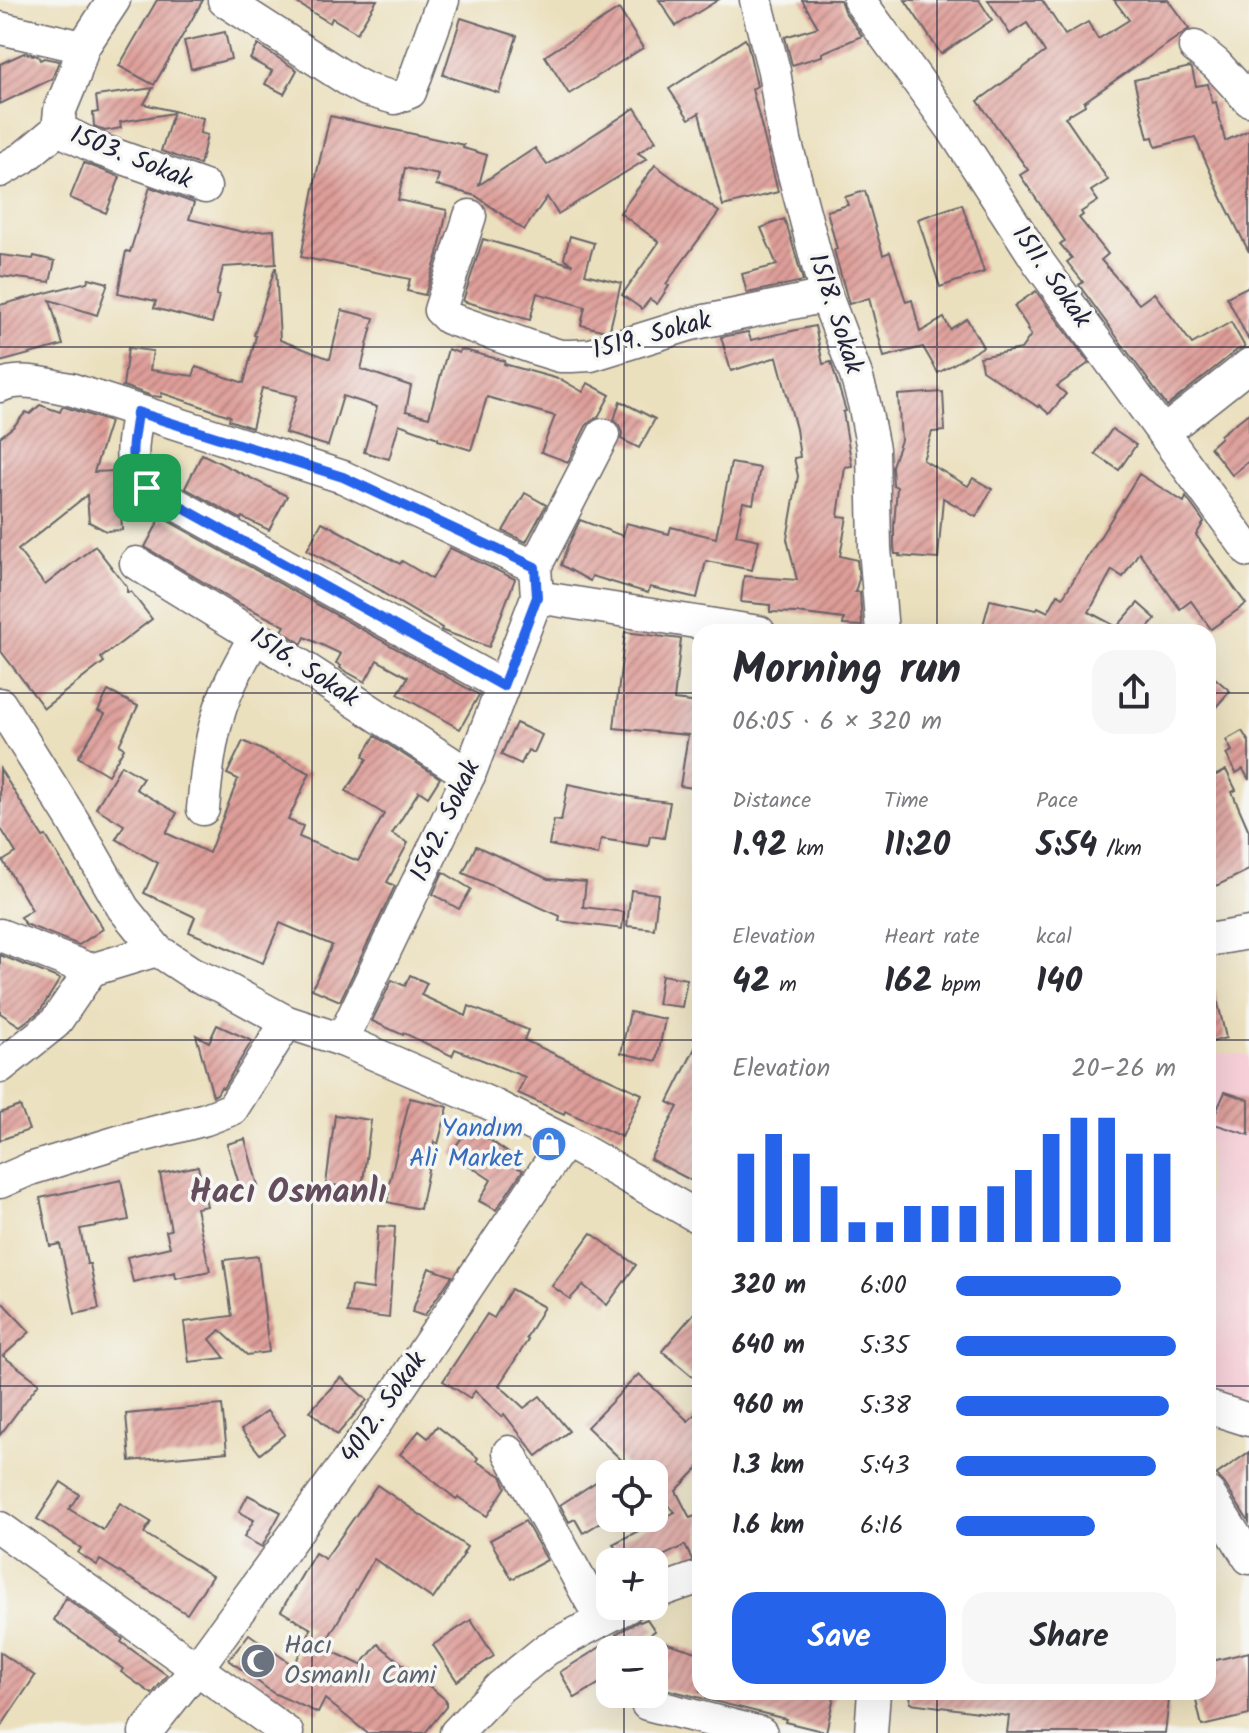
<!DOCTYPE html>
<meta charset="utf-8">
<style>
body{margin:0;font-family:Kalam,sans-serif;background:#f7f7f7;color:#2b2b33;height:100vh;display:flex;flex-direction:column;font-size:30px;white-space:nowrap}
*{box-sizing:border-box;margin:0}
p{font-size:26px;color:#7c7c81}
.icon{flex:none;width:44px;height:44px;fill:none;stroke:currentColor;stroke-width:2;stroke-linecap:round;stroke-linejoin:round}
.map{position:relative;flex:1;overflow:hidden}
.drawer{position:absolute;left:692px;top:624px;width:524px;height:1076px;display:flex;flex-direction:column;background:#fff;border-radius:24px;box-shadow:0 8px 32px #0002}
.drawer>*{flex:none}
.controls{position:absolute;left:596px;top:1460px;display:grid;gap:16px}
.controls a{display:grid;place-items:center;width:72px;height:72px;border-radius:16px;background:#fff;box-shadow:0 8px 32px #0002;font-size:40px}
.pin{position:absolute;display:grid;place-items:center;width:68px;height:68px;color:#fff;margin:-34px;border-radius:16px;box-shadow:0 4px 12px #0006}
.round{display:grid;place-items:center;flex:none;width:84px;height:84px;border-radius:24px;background:#f7f7f7}
.head{display:flex;align-items:center;justify-content:space-between;height:136px;padding:0 40px}
h1{font-size:44px;font-weight:600;line-height:60px}
.metrics{display:grid;grid-template-columns:repeat(3,1fr);gap:12px;height:136px;padding:8px 40px}
.metrics div{display:grid;align-content:center}
.metrics b{font-size:34px;font-weight:600}
.metrics small{font-size:22px;font-weight:400}
.metrics p{font-size:22px}
.chart{height:224px;padding:16px 40px}
.chart p{display:flex;justify-content:space-between}
.chart svg{width:100%;height:144px;margin-top:8px;stroke:#2563eb;stroke-width:6}
.action{display:flex;gap:16px;margin-top:auto;padding:16px 40px}
.action a{flex:1;height:92px;border-radius:24px;background:#2563eb;color:#fff;font-size:32px;font-weight:600;line-height:92px;text-align:center}
.action a+a{background:#f7f7f7;color:#2b2b33}
ul{padding:0 40px;list-style:none;font-size:26px}
li{display:grid;grid-template-columns:128px 96px 1fr;align-items:center;height:60px}
li i{height:20px;border-radius:10px;background:#2563eb}
.map>svg:first-child{display:block}
.built{fill:#f6cfd8}
.building{fill:url(#building-hatch)}
.lines{fill:none;stroke-linecap:round;stroke-linejoin:round}
.minor-casing{stroke:#686469;stroke-width:35}
.minor{stroke:#fff;stroke-width:32}
.route-casing{stroke:#fff;stroke-width:16}
.route{stroke:#2563eb;stroke-width:10}
.grid{fill:none;stroke:#22223b;stroke-width:2;stroke-opacity:0.55}
.labels{text-anchor:middle;dominant-baseline:central;stroke-width:7;stroke-linejoin:round;paint-order:stroke}
.street-label{font-size:26px;fill:#22223b;stroke:#f6f6f2}
.shop-label{font-size:26px;fill:#366cbe;stroke:#f6f6f2;text-anchor:end}
.worship-label{font-size:26px;fill:#5b616d;stroke:#f6f6f2;text-anchor:start}
.district-label{font-size:34px;font-weight:bold;fill:#644d5c;stroke:#f6f6f2}
</style>
<div class="map">
<svg width="1249" height="1733" viewBox="0 0 1249 1733">
<defs>
<pattern id="building-hatch" width="6" height="6" patternUnits="userSpaceOnUse" patternTransform="scale(2)"><rect width="6" height="6" fill="#de9e99"/><path d="M-1 1l2-2M0 6l6-6M5 7l2-2" fill="none" stroke="#b4807e"/></pattern>
</defs>
<rect width="100%" height="100%" fill="#f6f6f2"/>
<filter id="ink" filterUnits="userSpaceOnUse"><feTurbulence type="fractalNoise" baseFrequency=".0125" numOctaves="2"/><feDisplacementMap in="SourceGraphic" scale="16" xChannelSelector="R" yChannelSelector="G"/><feConvolveMatrix kernelMatrix="1 2 1 2 8 2 1 2 1" color-interpolation-filters="sRGB"/></filter>
<filter id="wash" filterUnits="userSpaceOnUse"><feTurbulence type="fractalNoise" baseFrequency=".006" numOctaves="4" result="noise"/><feDisplacementMap in="SourceGraphic" scale="32" xChannelSelector="R" yChannelSelector="G"/><feGaussianBlur stdDeviation="1.8" result="paint"/><feColorMatrix in="noise" values="0 0 0 0 0 0 0 0 0 0 0 0 0 0 0 0 0 1.4 0 .05"/><feComposite in="paint" operator="in"/></filter>
<g filter="url(#wash)">
<rect width="100%" height="100%" fill="#ebe0be"/>
<!-- built -->
<path class="built" d="M1208,1052l41,3v355l-41,-13z"/>
<g id="blocks">
<!-- building -->
<g class="building">
<path d="M157,0h46l-49,85 -35,-19z"/>
<path d="M292,0h85l-20,33 -25,-15 -2,5z"/>
<path d="M659,0h59l-42,26z"/>
<path d="M802,0h38l4,11 18,25 -40,17v3l-30,9 -7,-28 33,-10z"/>
<path d="M905,0h74l13,20 -51,34z"/>
<path d="M988,0h54l23,35 23,-13 10,17 31,-19 -15,-20h54l21,29 -105,73 1,3 -20,12 43,63 -17,11 7,10 -17,11 2,3 -4,3 29,36 -7,6 38,44 15,-11 38,51 39,-22 14,25 -8,3 -70,56 -88,-121 4,-3 -16,-20 5,-4 -12,-14 5,-3 -45,-66 8,-5 -50,-69 67,-49 -18,-29 -17,11z"/>
<path d="M619,9l24,39 -74,46 -24,-38z"/>
<path d="M461,18l56,18 -18,57 -56,-18z"/>
<path d="M225,32l6,27 -40,10 -7,-28z"/>
<path d="M745,39l2,3 10,44 -5,3 26,103 -55,14 -24,-93 -10,6 -20,-30z"/>
<path d="M258,45l39,25 -13,24 -19,-10 7,-13 -22,-12z"/>
<path d="M24,53l14,3 2,4 4,-2 15,3 -7,18 -52,25v-40z"/>
<path d="M1190,67l2,2 4,17 12,-2 4,19 4,-1 9,39 24,-11v122l-29,-58 -25,-57 -39,10 -3,-10 -5,1 -14,-58z"/>
<path d="M153,88l-9,16 59,14 -3,15 7,2 -7,30 -39,-14 12,-38 -53,9 1,6 -16,3 -11,-5 -1,-13 5,-1 -2,-16z"/>
<path d="M635,108l21,33 -18,12 9,6 -89,55 -11,-17 -23,33 -48,-34 -40,-11 3,-10 -34,-7 -7,32 49,10 -9,44 -13,41 -18,-4 3,-12 -109,-22 16,-85 13,-56 134,29 -1,3 24,7 -8,30 56,-37 12,17z"/>
<path d="M84,163l36,14 -14,36 -36,-15z"/>
<path d="M655,165l64,47 -53,72 3,2 -12,18 -7,-5 -8,10 -20,-14 37,-53 -39,-29z"/>
<path d="M150,187l44,16 -5,16 54,13 31,-2 2,34 -53,3 -7,28 3,1 -7,27 -58,-15 2,-7 -38,-8 8,-42 4,1z"/>
<path d="M865,191l18,64 7,-3 16,50 6,-2 8,32 24,-14 6,11 17,-10 16,28 -45,26 -15,-26 -39,10 -15,-59 -20,6 -15,-54 3,-1 -10,-38 21,-6 -3,-8z"/>
<path d="M962,204l22,68 -44,15 -22,-68z"/>
<path d="M784,219l5,13 14,49 -56,12 -5,-19 35,-9 -16,-37z"/>
<path d="M570,236l24,7 -9,31 36,9 -11,46 -5,2 -24,-6 4,-18 -48,-14 -7,27 -67,-19 20,-62 90,26 -9,-7z"/>
<path d="M0,255l33,4 1,-3 21,5 -5,21 -50,-6z"/>
<path d="M275,268h1l4,72 50,19 12,-49 32,8 -13,51 50,17 -5,25 23,6 19,-68 11,4 1,-4 45,12 -1,3 58,16 21,12 5,-9 22,12 -12,22 -6,3 -6,6 -18,36 -27,-10 14,-36 -68,-19 -16,53 -33,-10v-2l-39,-14 -10,35 -25,-7 13,-45 -34,-11 -15,50 -43,-13 12,-37 -35,-8 -10,40 -23,-8 1,-4 -68,-23 -1,4 -9,-1 -29,-10 5,-38 25,3 -3,19 43,6 3,-9 48,16 12,-47 -2,-1z"/>
<path d="M89,278l19,5 -11,32 -47,-15 13,45 -63,17v-57l87,-23z"/>
<path d="M1249,286v55l-22,-44z"/>
<path d="M1036,291l53,72 -32,23 9,8 -17,20 -10,-9 -1,2 -56,-37 -2,-13 41,-8 10,-14 -4,-5 2,-1 -15,-23z"/>
<path d="M815,326l8,38 8,-2 15,49 -3,1 9,54 -7,1 -7,49 9,1 -7,39 17,4 2,19 -4,13h5l2,34 -19,-1 1,-6 -8,-1 -39,-5 -27,-1v-7l-29,-3 3,-26 53,4 -10,-41 11,-63 -4,-18 6,-1 -4,-28 -19,-72 -46,14 -10,-34 27,-5 3,8z"/>
<path d="M943,392l2,39 -13,1 -9,28 45,26 5,-8 19,11 -16,28 -33,-19 -5,61 -39,-3 1,-2h-5l-1,-7v-22l3,-38 -4,-2 -1,-19 9,-26 -3,-45z"/>
<path d="M620,401l35,18 -16,29 -18,-9 1,-6 -3,-8 -5,-5z"/>
<path d="M40,405l20,7 2,-5h3l45,15 -16,50 22,-1 3,8 3,51 -16,1 -17,-9 -2,-27 -69,55 27,35 50,-39 32,41v5h4l21,27 -51,39 3,4 -60,46 -44,-58v-213l13,-10 13,-15 4,2z"/>
<path d="M1249,413v48l-17,14 -22,-28 11,-10 -1,-2z"/>
<path d="M1112,429l24,16 -17,25 -24,-16z"/>
<path d="M202,454l85,42 -18,34 -27,-13 -1,2 -56,-31z"/>
<path d="M731,463l29,5 -7,36 -10,-2 -7,33 23,5 -7,30 -46,-9 -9,37 -47,-11 -2,6 -56,-17 -2,5 -29,-16 7,-20 12,-25 43,16 3,-13 43,11 2,-7 45,11z"/>
<path d="M1139,474l45,28 2,-5 18,25 -8,13 50,69 -35,25 -20,-28 -11,8 -41,-57 -16,25 -11,-7 -23,42 28,15 21,-24 18,16 -12,13h-132l-29,-7 7,-25 46,10 2,-3 10,5 10,-18 5,3z"/>
<path d="M525,493l21,12 -20,37 -23,-11z"/>
<path d="M161,517l318,178 -19,34 -62,-35 10,-17 -31,-17 -12,22 -25,-14 1,-2 -5,-3 5,-9 -36,-17 -3,7 -20,-13 3,-5 -47,-23 -93,-56z"/>
<path d="M322,522l78,42 2,-3 30,18 18,-31 65,31 -26,68 -46,-16 -2,-1 1,-2 -59,-35 1,-1 -77,-42z"/>
<path d="M625,632l56,7 -7,61 26,3v86l-20,-3 8,-51 -74,-7z"/>
<path d="M1208,672l22,19 -22,25z"/>
<path d="M108,691l30,15 -19,39 5,3 -16,27 -30,-18 27,-43 -7,-3z"/>
<path d="M516,723l26,12 -8,18 -6,-3 -7,14 -20,-9z"/>
<path d="M1242,731l7,11v38l-6,-11 -7,4 -10,-19 6,-3 -6,-11z"/>
<path d="M375,736l65,42 -12,19 -9,-6 -27,43 16,9 -21,39 8,4 -55,115 -28,-12 20,-44 -52,-22 -17,40 -74,-31 6,-15 -51,-24 14,-30 -42,-24 8,-14 -28,-17 25,-43 22,13 -7,11 41,24 -11,20 43,20 29,-74 -11,-5 16,-33 67,32 -22,47 15,6 -4,11 59,24 26,-47 -38,-23 21,-32 -4,-3z"/>
<path d="M0,769l43,68 3,-1 57,93 -24,16 -54,-21 -5,-7 12,-7 -29,-49 13,-8 -16,-26z"/>
<path d="M1226,770l10,20 -4,2 17,39v39l-41,20v-111z"/>
<path d="M568,784l69,14 33,4 -6,36 -14,-2 -2,10 -47,-7 -3,16 -49,-10 5,-25 7,1z"/>
<path d="M476,846l72,33 38,3 -3,25 41,5 -2,17 -63,-8 1,-5 -97,-43z"/>
<path d="M443,872l28,17 -12,20 -26,-15z"/>
<path d="M631,890l27,4 -4,35 -27,-3z"/>
<path d="M0,955l60,24 -20,32 -20,15 -20,-13z"/>
<path d="M410,975l17,8 -6,12 45,21 3,-10 59,24 -4,10 118,54 -20,43 -57,-26 -1,3 -46,-21 7,-16 -70,-28 -3,7 -48,-23 -1,2 -31,-14 20,-41 13,6z"/>
<path d="M662,975l25,4 -5,28 -25,-3z"/>
<path d="M1208,990h7l11,48 -18,5z"/>
<path d="M630,1012l35,7 -8,42 -36,-8z"/>
<path d="M217,1025l35,16 -29,47 -2,-1 -4,7 -4,2 -17,-61 13,7z"/>
<path d="M700,1038v147l-50,-26 28,-52 -10,-5z"/>
<path d="M1225,1092l24,8v35l-38,-12z"/>
<path d="M410,1098l38,9 -10,37 -4,-3 -14,68 -33,-7 2,-9 -2,-1z"/>
<path d="M20,1106l9,24 -29,10v-27z"/>
<path d="M335,1115l36,5 -9,69 -36,-5z"/>
<path d="M470,1126l51,36 -3,6 5,2 -27,40 -17,-9 12,-21 -40,-27z"/>
<path d="M245,1139l13,47 -17,5 -14,-47z"/>
<path d="M198,1166l9,40 -11,2 14,63 -34,7 -1,-6 -42,10 -6,-25 43,-10 -4,-16 5,-1 -11,-56z"/>
<path d="M121,1180l8,40 -49,9 7,35h3l9,45 -24,5 -15,-70 -10,2 -10,-48z"/>
<path d="M378,1226l17,1 -6,91 -42,-5 4,-27 22,3z"/>
<path d="M591,1233l45,32 -29,40 -24,-20 -13,14 -18,-13z"/>
<path d="M258,1256l11,96 -22,3 -27,-25 -10,9 15,19 -36,4 -5,-40 48,-6 -8,-56z"/>
<path d="M429,1268l23,8 -28,40 -12,-4z"/>
<path d="M511,1289l33,18 -18,31 2,2 -29,45 25,23 16,-12 29,35 -32,25 -33,-42 -2,3 -27,-26 -5,7 -27,-17 44,-67 7,4z"/>
<path d="M0,1300l30,32 -27,24 36,27 -39,52z"/>
<path d="M700,1306v77l-38,-32z"/>
<path d="M639,1374l49,47 12,-12v57l-24,25 14,27 10,-4v44l-8,2 -7,-15 -34,17h-28l-10,-18 62,-32 -21,-20v-18h-18l-49,-47z"/>
<path d="M341,1377l26,23 -30,35 -27,-24z"/>
<path d="M222,1405l5,47 -97,9 -4,-47z"/>
<path d="M267,1411l18,23 -25,20 -19,-24z"/>
<path d="M437,1426l41,32 -2,3 25,15 5,11 -19,29 -29,-19 -2,2 -56,-45 19,-23 9,7z"/>
<path d="M1249,1452v70l-25,-39 -8,-8z"/>
<path d="M599,1480l11,18v19l-27,16 -8,-14 -6,3 -9,-17z"/>
<path d="M61,1482l18,12 -10,15 34,21 17,-27 31,19 -7,11 68,43 -25,38 -87,-54 -3,5 -19,-12 3,-5 -44,-29z"/>
<path d="M377,1485l90,62 -5,8 3,-2 -32,46 -59,-40 -51,88 38,18 17,-21 68,56v7l-21,26h-58l-42,-34 -7,14 -45,-20 -44,-33 20,-26 45,32 17,-37 -30,-18 34,-58 10,6z"/>
<path d="M248,1495l33,17 -19,35 -18,-10 10,-17 -15,-8z"/>
<path d="M525,1521l22,39 -35,19 -22,-39z"/>
<path d="M66,1598l57,41 -2,3 46,33 -15,19 -31,-22 2,-3 -69,-49z"/>
<path d="M647,1619l8,12 -29,19h-16v27l-35,21 -15,-26 58,-36 -2,-2 23,-13 1,1z"/>
<path d="M471,1620l23,36 -37,25 -24,-36z"/>
<path d="M654,1639l46,14v39h135l-9,40 -41,-10 1,-3 -129,-32 9,-29z"/>
<path d="M0,1652l35,24 -35,52z"/>
<path d="M1249,1652v63l-47,11 -8,-34h14v-30z"/>
<path d="M911,1692h259l-5,41h-158l2,-17 -99,-13z"/>
</g>
</g>
</g>
<g filter="url(#ink)">
<use href="#blocks" fill-opacity="0" stroke="#686469" stroke-width="2"/>
<g class="lines">
<defs>
<g id="minor">
<path d="M224,0l126,81 17,9 28,8 15,-6 33,-92"/>
<path d="M756,0l18,71 11,69 41,156 30,79 8,28 9,46 2,99 7,84"/>
<path d="M859,0l93,128 87,135 210,288"/>
<path d="M0,28l83,19"/>
<path d="M1195,47l21,17 33,36"/>
<path d="M58,129l43,21 104,37"/>
<path d="M0,171l23,-13 35,-29 2,-19 14,-34 9,-29 31,-47"/>
<path d="M470,216l-30,94 8,8 86,30 26,8h11l20,-1 100,-31 135,-28"/>
<path d="M0,386c20,-10 49,-1 70,3l273,88 192,90"/>
<path d="M137,412c-3,31 -13,50 10,76l356,198"/>
<path d="M1163,433l86,-68"/>
<path d="M136,563l119,73 214,139"/>
<path d="M537,597l222,35"/>
<path d="M0,704l75,120 48,84 34,42 38,25 26,11 66,36 55,18 151,65 72,36 135,77"/>
<path d="M203,809c3,-31 6,-63 15,-93 8,-29 23,-54 37,-80"/>
<path d="M0,935l91,35 66,-20"/>
<path d="M1208,940l41,-7"/>
<path d="M342,1040l127,-265 68,-178 -2,-30 68,-132"/>
<path d="M0,1067l55,-44 36,-53"/>
<path d="M0,1182l30,-13 88,-27 88,-23 26,-10 55,-87"/>
<path d="M1208,1407l41,13"/>
<path d="M509,1452l92,167"/>
<path d="M1208,1493l41,65"/>
<path d="M0,1528l287,205"/>
<path d="M654,1593l46,-16"/>
<path d="M647,1704l114,29"/>
<path d="M145,1733l51,-64 184,-252 185,-276"/>
<path d="M456,1733l44,-46 47,-38 81,-43"/>
<path d="M871,1733l3,-41"/>
</g>
</defs>
<!-- minor casing -->
<use href="#minor" class="minor-casing"/>
<!-- minor -->
<use href="#minor" class="minor"/>
</g>
</g>
<g class="lines" filter="url(#ink)">
<defs>
<path id="route" d="M137,412l206,65 192,90 2,30 -34,89 -356,-198c-23,-26 -13,-45 -10,-76z"/>
</defs>
<!-- route casing -->
<use href="#route" class="route-casing"/>
<!-- route -->
<use href="#route" class="route"/>
</g>
<!-- grid -->
<path class="grid" d="M312,0v1733M624,0v1474M937,0v632M0,347h1249M0,693h700M1208,693h41M0,1040h700M1208,1040h41M0,1386h700M1208,1386h41M624,1518v44M624,1606v44M937,1692v41M624,1694v39"/>
<!-- icons -->
<defs>
<symbol id="shop-disc" viewBox="-11 -11 22 22"><circle r="9.5" fill="#3f7fe0" stroke="#f6f6f2"/><path d="M-5-2.5h2.3a2.7 3.5 0 0 1 5.4 0H5L5.5 6h-11ZM-1.5-2.5h3a1.5 2.3 0 0 0-3 0Z" fill="#fff"/></symbol>
<symbol id="mosque-disc" viewBox="-11 -11 22 22"><circle r="9.5" fill="#6b7280" stroke="#f6f6f2"/><path d="M3.5-4.9A6 6 0 1 0 3.5 4.9A5 5 0 1 1 3.5-4.9Z" fill="#fff"/></symbol>
</defs>
<g fill-rule="evenodd">
<use href="#shop-disc" x="529" y="1124" width="40" height="40"/>
<use href="#mosque-disc" x="238" y="1641" width="40" height="40"/>
</g>
<g class="labels">
<!-- street labels -->
<g class="street-label">
<text transform="translate(131 158) rotate(22)">1503. Sokak</text>
<text transform="translate(1051 277) rotate(55)">1511. Sokak</text>
<text transform="translate(835 314) rotate(72)">1518. Sokak</text>
<text transform="translate(652 336) rotate(-15)">1519. Sokak</text>
<text transform="translate(304 668) rotate(33)">1516. Sokak</text>
<text transform="translate(446 821) rotate(-65)">1542. Sokak</text>
<text transform="translate(384 1408) rotate(-55)">4012. Sokak</text>
</g>
<!-- shop labels -->
<g class="shop-label">
<text x="523" y="1129">Yandım<tspan x="523" dy="30">Ali Market</tspan></text>
</g>
<!-- worship labels -->
<g class="worship-label">
<text x="284" y="1646">Hacı<tspan x="284" dy="30">Osmanlı Cami</tspan></text>
</g>
<!-- district labels -->
<g class="district-label">
<text x="288" y="1193">Hacı Osmanlı</text>
</g>
</g>
</svg>
<div class="controls">
<a><svg class="icon" aria-label="locate" viewBox="0 0 24 24"><circle cx="12" cy="12" r="6"/><path d="M12 2v4M12 18v4M2 12h4M18 12h4"/></svg></a>
<a>+</a>
<a>−</a>
</div>
<div class="pin" style="left:147px;top:488px;background:#1e9e55"><svg class="icon" aria-label="arrive" viewBox="0 0 24 24"><path d="M6 21V4h12l-3 4 3 4H6"/></svg></div>
<section class="drawer">
<div class="head"><div><h1>Morning run</h1><p>06:05 · 6 × 320 m</p></div><a class="round"><svg class="icon" aria-label="share" viewBox="0 0 24 24"><path d="M12 15V3M7 8l5-5 5 5M5 13v7h14v-7"/></svg></a></div>
<div class="metrics">
<div><p>Distance</p><b>1.92<small> km</small></b></div>
<div><p>Time</p><b>11:20</b></div>
<div><p>Pace</p><b>5:54<small> /km</small></b></div>
</div>
<div class="metrics">
<div><p>Elevation</p><b>42<small> m</small></b></div>
<div><p>Heart rate</p><b>162<small> bpm</small></b></div>
<div><p>kcal</p><b>140</b></div>
</div>
<div class="chart"><p><span>Elevation</span>20–26 m</p>
<svg viewBox="0 0 160 44" preserveAspectRatio="none"><path d="M5 44V17M15 44V11M25 44V17M35 44V27M45 44V38M55 44V38M65 44V33M75 44V33M85 44V33M95 44V27M105 44V22M115 44V11M125 44V6M135 44V6M145 44V17M155 44V17"/></svg>
</div>
<ul>
<li><b>320 m</b>6:00<i style="width:75%"></i></li>
<li><b>640 m</b>5:35<i style="width:100%"></i></li>
<li><b>960 m</b>5:38<i style="width:97%"></i></li>
<li><b>1.3 km</b>5:43<i style="width:91%"></i></li>
<li><b>1.6 km</b>6:16<i style="width:63%"></i></li>
</ul>
<div class="action"><a>Save</a><a>Share</a></div>
</section>
</div>
